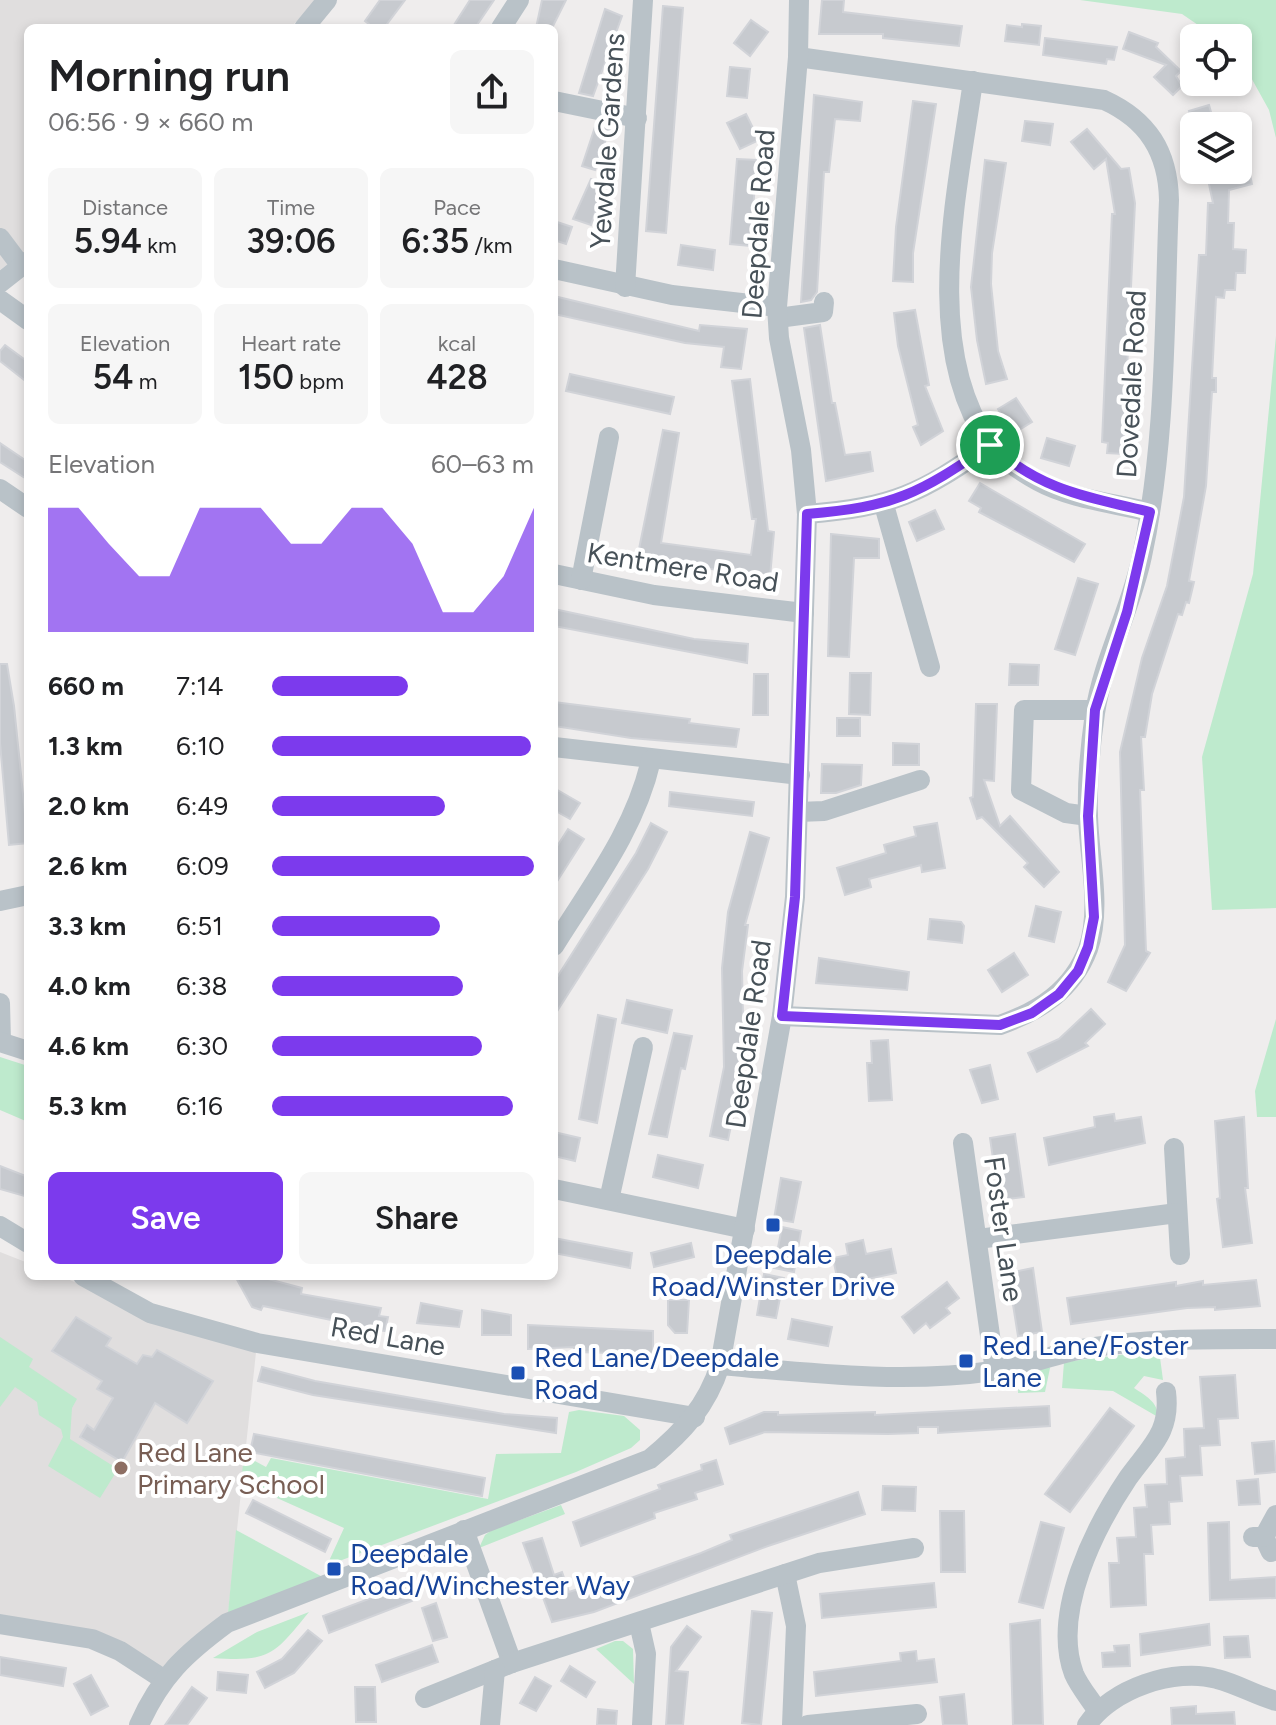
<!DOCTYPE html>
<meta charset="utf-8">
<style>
body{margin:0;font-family:Figtree,sans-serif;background:#f6f6f6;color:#202124;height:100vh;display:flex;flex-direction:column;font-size:30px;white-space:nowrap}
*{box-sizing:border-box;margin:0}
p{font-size:26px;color:#757577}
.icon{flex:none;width:44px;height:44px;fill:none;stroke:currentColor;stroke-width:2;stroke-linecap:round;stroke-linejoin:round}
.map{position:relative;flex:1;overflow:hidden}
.side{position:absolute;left:24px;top:24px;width:534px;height:1256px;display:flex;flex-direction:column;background:#fff;border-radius:12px;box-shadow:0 4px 12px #0003}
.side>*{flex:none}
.buttons{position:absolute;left:1180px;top:24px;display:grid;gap:16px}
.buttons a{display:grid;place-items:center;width:72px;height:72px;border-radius:12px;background:#fff;box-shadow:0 4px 12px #0003;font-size:40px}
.pin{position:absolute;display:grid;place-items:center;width:68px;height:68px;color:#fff;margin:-34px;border:4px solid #fff;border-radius:50%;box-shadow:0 2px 8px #0007}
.round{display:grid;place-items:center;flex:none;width:84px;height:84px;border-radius:12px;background:#f6f6f6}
.head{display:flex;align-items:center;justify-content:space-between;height:136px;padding:0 24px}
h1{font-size:44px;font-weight:600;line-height:60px}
.metrics{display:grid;grid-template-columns:repeat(3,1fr);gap:12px;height:136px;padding:8px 24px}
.metrics div{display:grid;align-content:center;border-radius:12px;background:#f6f6f6;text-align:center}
.metrics b{font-size:34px;font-weight:600}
.metrics small{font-size:22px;font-weight:400}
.metrics p{font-size:22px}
.chart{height:224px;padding:16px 24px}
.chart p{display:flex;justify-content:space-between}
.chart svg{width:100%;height:144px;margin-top:8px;fill:#7c3aed;opacity:.7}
.button{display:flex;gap:16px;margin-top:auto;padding:16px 24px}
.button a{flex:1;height:92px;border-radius:12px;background:#7c3aed;color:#fff;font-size:32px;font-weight:600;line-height:92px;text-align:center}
.button a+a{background:#f6f6f6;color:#202124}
ul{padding:0 24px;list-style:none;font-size:26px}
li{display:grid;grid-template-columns:128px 96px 1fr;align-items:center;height:60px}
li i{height:20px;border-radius:10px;background:#7c3aed}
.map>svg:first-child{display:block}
.education{fill:#e0dede}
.green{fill:#beeacd}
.building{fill:#c7cacf;stroke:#d1d3d8;stroke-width:2}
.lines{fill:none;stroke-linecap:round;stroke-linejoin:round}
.minor{stroke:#b9c2c8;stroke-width:20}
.route-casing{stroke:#fff;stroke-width:16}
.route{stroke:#7c3aed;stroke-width:10}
.transit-dot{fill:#1a4fb4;stroke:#fff;stroke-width:3}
.education-dot{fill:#8d6e63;stroke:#fff;stroke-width:3}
.labels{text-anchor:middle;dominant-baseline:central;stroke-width:8;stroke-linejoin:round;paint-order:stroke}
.street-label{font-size:28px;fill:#475158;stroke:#fff}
.transit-label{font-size:28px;fill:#164399;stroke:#fff;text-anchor:start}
.education-label{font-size:28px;fill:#785e54;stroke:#fff;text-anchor:start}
</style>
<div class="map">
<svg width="1276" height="1725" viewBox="0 0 1276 1725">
<rect width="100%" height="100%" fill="#efeded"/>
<!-- education -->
<g class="education">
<path d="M0,0h318l-28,28h-262v222l-28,20z"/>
<path d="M0,1252l28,11v13h32l90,37 107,30 -30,280 -64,56 -43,-28 -120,-27z"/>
</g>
<!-- green -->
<g class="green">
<path d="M1080,0h196v138l-7,-28 -31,-56v-16h-21l-35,-24z"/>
<path d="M1276,336v572l-64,2 -10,-153 51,-183z"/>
<path d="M1276,1019v98h-19l-2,-26z"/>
<path d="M0,1057l28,9v56l-28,-12z"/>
<path d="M0,1337l33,22 -4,8 48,32 -5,9 -2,31 48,30 -18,29 -52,-32 15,-29 -2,-8 -22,-14 -2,-13 -22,-15 -15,20z"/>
<path d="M1159,1350l4,30 -19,-4 -10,12c12,8 24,14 24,29l-45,-26 -51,-3 2,-26z"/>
<path d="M1048,1365l2,3 -5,24 -27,1 1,-21z"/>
<path d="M579,1410l45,6 16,14v10l-9,8 -55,24 -242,91 -5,-2 15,-33 -103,-46 3,-27 22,12 5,-9 217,41 8,-45 65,-1 8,-41z"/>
<path d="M561,1505l4,9 -86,34 6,-13 7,-5z"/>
<path d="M236,1530l94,51 -103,42z"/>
<path d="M309,1612c-35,43 -39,50 -96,46l44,-26z"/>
<path d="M615,1641h8l10,8 1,35 -38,-35z"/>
</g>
<!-- building -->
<g class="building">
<path d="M380,0h25l-21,28h-10l-9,-7z"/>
<path d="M470,0h24l-19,28h-23z"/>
<path d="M542,0h24l-14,28h-16z"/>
<path d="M822,0h22l-1,12 119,14 -3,20 -76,-8v-4h-64z"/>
<path d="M663,6l20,2 -17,225 -20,-2z"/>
<path d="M605,9l17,7 -29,80 -14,-3z"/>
<path d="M751,20l17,12 -18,24 -16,-13z"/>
<path d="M1022,24l19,2 -2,19 -34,-4 2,-16 15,2z"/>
<path d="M1129,32l29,11 -2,4 25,24 -5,5 6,10 -9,9 -19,-18 12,-12 -43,-16z"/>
<path d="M1045,38l72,9 -3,13 -7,-1 -1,5 -63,-9z"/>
<path d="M730,67l20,2 -3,29 -20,-2z"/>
<path d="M814,95l48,7 -2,19 -25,-2 -6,53h-5l-7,120 -6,8 -10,2z"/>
<path d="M913,101l23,3 -23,149v29l-20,-1 3,-54z"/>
<path d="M1209,105l6,21h-22l-4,-15z"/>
<path d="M746,114l13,26 -19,9 -13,-26z"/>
<path d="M1025,121l28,3 -3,21 -28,-4z"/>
<path d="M596,124l14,4 -15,42 -13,-4z"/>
<path d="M1087,129l34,40 8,-1 6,35 -12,251 -16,-1 1,-10 -6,-1 10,-228h3l-9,-55 -12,10 -23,-27z"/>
<path d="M737,159l20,1 -7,86 -20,-2z"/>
<path d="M985,160l21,3 -14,90 -1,31 7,67 9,28 -21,5 -9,-44 -6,-53z"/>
<path d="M1206,170h43l3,14 -23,6 -1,33h6l-1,26 13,1 -1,23h-9l-1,17h-10l-1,8 -8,-1 -4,81h4v14h-4l-6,94 -17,95 5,1 -5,21 -3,-1 -4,13 -4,-1 -26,80 -7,43h-4l3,53h-4l6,161 4,2 -24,38 -18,-9 17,-37 -5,-193 22,-94 25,-72 17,-89 15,-242h7l2,-52h5z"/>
<path d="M591,179l14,4 -14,42 -18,-6z"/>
<path d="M554,221l18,6 -6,17 -12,-4z"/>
<path d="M681,245l34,5 -2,20 -35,-5z"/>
<path d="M554,296l145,35 1,-6 47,4 -6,40 -20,-2 3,-20 -39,-4 -131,-29z"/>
<path d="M915,310l14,75 -4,1 18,45 -22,14 -8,-18 5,-2 -20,-79 -4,-33z"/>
<path d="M820,325l12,78h3l10,52 25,-3 3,19 -47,10 -22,-153z"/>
<path d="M5,345l23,17v21l-28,-22v-10z"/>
<path d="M570,374l104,23 -4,17 -104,-23z"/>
<path d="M750,379l18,152 6,1 -4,45 -133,-18 26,-129 16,3 -18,110 90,12 5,-36h-4l-20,-138z"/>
<path d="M1016,398l16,24 -18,11 -16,-24z"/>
<path d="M1047,438l28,8 -6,20 -28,-8z"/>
<path d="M0,443l28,19v18l-28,-18z"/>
<path d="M980,483l105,61 -11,18 -95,-50 2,-4 -12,-7z"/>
<path d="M935,510l9,19 -27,12 -8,-19z"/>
<path d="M831,534l48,5v19h-25l-5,99 -21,-1z"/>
<path d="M1078,578l20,6 -23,71 -20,-6z"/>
<path d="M554,609l140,30 54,5 -1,19 -193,-37z"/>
<path d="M0,664h7l7,42 14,137 -19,2 -9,-102z"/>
<path d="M1010,664l29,1 -1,20h-29z"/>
<path d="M850,673h21l-1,42 -21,-1z"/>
<path d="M754,674h14v41h-15z"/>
<path d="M554,702l136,17 -1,4 50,6 -3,18 -105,-9 -77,-12z"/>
<path d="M976,704h21l-3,77 -10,-1 16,46 10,-10 49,56 -15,15 -20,-20 4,-4 -46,-46 -5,2 -7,-21 3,-1z"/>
<rect x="837" y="718" width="23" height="18"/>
<path d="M893,743l26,1v21h-26z"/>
<path d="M822,764l40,1 -1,20 -25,8h-15z"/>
<path d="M554,788l26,15 -10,16 -16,-9z"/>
<path d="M670,792l84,10 -2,14 -83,-10z"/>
<path d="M651,823l16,9 -19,37 -94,147v-34l82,-129z"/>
<path d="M937,823l8,45 -23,4 -1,-7 -52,14 2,8 -26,8 -8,-27 49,-15 -2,-8 32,-9 -2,-9z"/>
<path d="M568,829l16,10 -30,47v-35z"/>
<path d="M750,832l19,6 -24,87h3l-6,46 2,92 -16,77 -18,-4 14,-69 -2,-99 6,-56z"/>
<path d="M1036,906l25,6 -7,30 -25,-6z"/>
<path d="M930,919l31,3 3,4 -2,17 -34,-4z"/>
<path d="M1014,953l14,22 -26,17 -14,-22z"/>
<path d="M819,958l90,14 -2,18 -91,-7z"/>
<path d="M627,1000l45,10 -5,23 -45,-10z"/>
<path d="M1091,1009l14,15 -20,19 3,3 -51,26 -9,-19 31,-14z"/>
<path d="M598,1015l18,4 -19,104 -18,-4z"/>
<path d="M674,1033l18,3 -7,33 -4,-1 -14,69 -18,-3z"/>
<path d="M888,1040l4,60 -23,1 -2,-38h5l-1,-22z"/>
<path d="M990,1065l8,34 -16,4 -12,-33z"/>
<path d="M1114,1114l1,7 26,-4 4,26 -96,22 -5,-27 51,-11 -1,-10z"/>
<path d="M1244,1117l4,71h-3l7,55 -29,4 -6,-48 3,-1 -5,-77z"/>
<path d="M554,1132l26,6 -5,23 -21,-5z"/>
<path d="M1015,1134l9,63 -25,3 -9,-62z"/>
<path d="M658,1155l45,10 -5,23 -45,-11z"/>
<path d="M0,1166l28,11v20l-28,-8z"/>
<path d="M781,1178l20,4 -8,40 -19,-3z"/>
<path d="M782,1227l19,4 -7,41 -20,-4z"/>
<path d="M554,1238l78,15 -2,15 -76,-15z"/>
<path d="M863,1240l3,14 25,-5 5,24 -38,8 2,7 -20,4 -7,-34 15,-3 -2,-11z"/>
<path d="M691,1243l3,14 -40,10 -3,-14z"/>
<path d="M1033,1268l9,64 -24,4 -10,-63z"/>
<path d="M764,1274l20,4 -8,40 -19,-3z"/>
<path d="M235,1276h22l45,12 -1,6 80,14 -2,8 9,1 -3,14 -122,-25 -2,4 -9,-3z"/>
<path d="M1256,1280l4,26 -45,4v-3l-28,1 -116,16 -4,-26 109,-16v4l27,-5v4z"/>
<path d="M947,1282l12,16 -13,10 4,5 -20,15 -4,-5 -12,10 -12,-16z"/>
<path d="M668,1300h21l-2,33h-12l-7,-8z"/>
<path d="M421,1303l41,8 -3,16 -42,-4z"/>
<path d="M482,1310l29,5v20h-29z"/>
<path d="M76,1317l35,21 -5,8 31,18 6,-9 9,2 5,-7 56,31 -26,42 -32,-20 -33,59 -42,-25 7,-12 7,5 19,-32 -16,-9 5,-8 -50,-30z"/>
<path d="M792,1319l40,8 -4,19 -40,-7z"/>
<path d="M528,1325l125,6v23l-79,-2v-5l-46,2z"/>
<path d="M262,1367l53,14 189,33 53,4 -1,15 -243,-38 -55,-14z"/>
<path d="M1235,1375l3,43 -20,1 2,26 -20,1 2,29 -22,1 2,25 -13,1 1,22 -19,1 2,29h-9l2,51 -35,2 -2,-44h10l-2,-25 19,-1 -2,-29 13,-1 -2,-22 22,-1 -1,-25 19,-2 -1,-28 20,-1 -4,-51z"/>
<path d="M1049,1406l1,20 -112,7v-6h-20v6l-30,1 -123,-2 -35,12 -5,-16 39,-16h14v3l97,-3v3z"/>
<path d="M1110,1408l24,18 -64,86 -25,-18z"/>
<path d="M254,1434l231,44 -3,18 -232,-44z"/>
<path d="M1274,1441l2,31 -21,2 -3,-31z"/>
<path d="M716,1460l7,24 -28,9 2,6 -43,14 1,5 -74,28 -8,-24 87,-33 -2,-4 44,-15 -1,-5z"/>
<path d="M1258,1479l2,25 -21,1 -2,-24z"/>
<path d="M883,1486l33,1 -1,24 -33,-1z"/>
<path d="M858,1492l7,22 -97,32 -174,66 -42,10 -29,-79 19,-5 12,37 8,-3 7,20 18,-6 2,7 112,-40 31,-13 -2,-5z"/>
<path d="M253,1500l78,39 -6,13 -79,-39z"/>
<path d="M940,1511h24l1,61h-24z"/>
<path d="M1041,1522l23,6 -21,80 -24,-6z"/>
<path d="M1229,1522l1,58 46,-3v21l-66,2 -2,-77z"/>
<path d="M934,1583l2,24 -114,11 -2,-24z"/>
<path d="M406,1585l6,16 -83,32 -6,-17z"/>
<path d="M436,1603l11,34 -14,4 -11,-33z"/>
<path d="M752,1611l20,2 -11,112 -19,-2z"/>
<path d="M1040,1620l3,105h-30l-3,-101z"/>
<path d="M1209,1624l1,21 -69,10 -1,-21z"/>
<path d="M687,1626l14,11 -25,34 12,1 -5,53h-17l5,-78z"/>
<path d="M308,1630l14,11 -28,32 -29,15 -8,-16 25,-13z"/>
<path d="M1248,1636l2,21 -25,1 -1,-21z"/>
<path d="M432,1645l6,17 -56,20 -6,-17z"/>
<path d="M1129,1645l1,21 -27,1 -1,-14 13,-1 -1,-6z"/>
<path d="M916,1651l1,10 17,-2 3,23 -121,14 -2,-24 87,-11 -1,-8z"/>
<path d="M0,1657l66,11 -3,18 -63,-11z"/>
<path d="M570,1666l25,16 -9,15 -25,-16z"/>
<path d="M218,1672l30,3 -2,18 -29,-3z"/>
<path d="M91,1675l17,31 -17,9 -17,-31z"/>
<path d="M535,1677l16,9 -15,25 -16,-8z"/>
<path d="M192,1687l15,11 -20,27h-22z"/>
<path d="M355,1687h20l1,35h-20z"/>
<path d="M964,1694l3,31h-24l-3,-28z"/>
<path d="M1196,1706v8l38,-2 1,13h-63l-1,-17z"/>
<path d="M598,1709l19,2 -1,14h-19z"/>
</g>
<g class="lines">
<!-- minor -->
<g class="minor">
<path d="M304,28l23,-28"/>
<path d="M501,28l18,-28"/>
<path d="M973,81c-15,108 -53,267 17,363 11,15 32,28 48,37 33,18 76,22 112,31"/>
<path d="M554,101l83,17"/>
<path d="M0,238l21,28"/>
<path d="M554,269l118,26 105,12"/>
<path d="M0,283l28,-22"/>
<path d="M625,287l18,-287"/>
<path d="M0,300l28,20"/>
<path d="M778,318l45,-6 1,-10"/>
<path d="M0,489l28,19"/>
<path d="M884,505l46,162"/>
<path d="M807,514c86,-7 113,-20 183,-69"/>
<path d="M554,574l100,21 150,18"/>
<path d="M581,580l28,-143"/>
<path d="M554,747l246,28"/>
<path d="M798,812l26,-1 96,-31"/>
<path d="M1088,816l-22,-3 -45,-23 3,-80h71"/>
<path d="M0,901l28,-6"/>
<path d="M554,946c38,-61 81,-116 97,-186"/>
<path d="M0,1003l1,39"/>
<path d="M782,1016l218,9c39,-14 72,-34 88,-76 14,-41 1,-91 0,-133 -1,-34 2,-69 7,-103 8,-53 36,-104 47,-157 25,-116 22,-238 27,-356 -1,-48 -21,-80 -65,-100l-306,-43"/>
<path d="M0,1042l28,9"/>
<path d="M963,1143l32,228"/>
<path d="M1174,1148l6,107"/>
<path d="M554,1189l191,40"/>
<path d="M609,1200l34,-153"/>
<path d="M0,1226l28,17"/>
<path d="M978,1239l199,-26"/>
<path d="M83,1276l67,37 107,30 438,74"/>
<path d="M720,1365c91,8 183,19 273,6 32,-4 63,-18 95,-23 62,-10 125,-9 188,-9"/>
<path d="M464,1530l48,133"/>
<path d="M1253,1537h11l7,15"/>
<path d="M1264,1537l12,-22"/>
<path d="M785,1574l11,52 -4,99"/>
<path d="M639,1623l7,31 -4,71"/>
<path d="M0,1624l92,15 28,12 43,28"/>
<path d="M425,1698l87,-35 307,-100 95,-15"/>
<path d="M1097,1710c-7,-11 -18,-24 -23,-36 -23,-61 21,-147 54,-196 23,-32 43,-46 38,-86"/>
<path d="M139,1725c22,-49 46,-71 88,-102l423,-164c33,-27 57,-53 70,-94l62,-349 13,-119 12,-383 -6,-64 -22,-112 -2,-31 21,-250 1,-57"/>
<path d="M490,1725l5,-55"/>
<path d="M808,1725l109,-11"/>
<path d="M1087,1725c24,-36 88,-58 130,-46 20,5 38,16 59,22"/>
</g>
</g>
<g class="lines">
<defs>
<path id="route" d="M990,445c53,46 94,51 160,67l-23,100 -32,98 -7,106 6,101 -6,30 -10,24 -19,23 -27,19 -32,12 -218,-9 13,-119 12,-383c87,-7 112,-20 183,-69z"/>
</defs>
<!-- route casing -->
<use href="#route" class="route-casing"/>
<!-- route -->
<use href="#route" class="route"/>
</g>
<!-- markers -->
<g class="transit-dot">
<rect x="765" y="1217" width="16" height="16" rx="4"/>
<rect x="958" y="1353" width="16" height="16" rx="4"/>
<rect x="510" y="1365" width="16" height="16" rx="4"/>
<rect x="326" y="1561" width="16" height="16" rx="4"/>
</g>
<circle class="education-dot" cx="121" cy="1468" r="8"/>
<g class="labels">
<!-- street labels -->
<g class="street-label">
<text transform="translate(607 141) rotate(-86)">Yewdale Gardens</text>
<text transform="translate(758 224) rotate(-86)">Deepdale Road</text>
<text transform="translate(1131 384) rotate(-87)">Dovedale Road</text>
<text transform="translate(683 567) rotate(9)">Kentmere Road</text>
<text transform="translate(748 1034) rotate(-82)">Deepdale Road</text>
<text transform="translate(1004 1229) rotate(82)">Foster Lane</text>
<text transform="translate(388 1336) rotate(10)">Red Lane</text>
</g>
<!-- transit labels -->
<g class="transit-label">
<text x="773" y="1254" text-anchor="middle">Deepdale<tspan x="773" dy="32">Road/Winster Drive</tspan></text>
<text x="982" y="1345">Red Lane/Foster<tspan x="982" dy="32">Lane</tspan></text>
<text x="534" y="1357">Red Lane/Deepdale<tspan x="534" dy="32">Road</tspan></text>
<text x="350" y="1553">Deepdale<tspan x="350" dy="32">Road/Winchester Way</tspan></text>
</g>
<!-- education labels -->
<g class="education-label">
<text x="137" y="1452">Red Lane<tspan x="137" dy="32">Primary School</tspan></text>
</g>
</g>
</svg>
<div class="buttons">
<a><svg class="icon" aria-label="locate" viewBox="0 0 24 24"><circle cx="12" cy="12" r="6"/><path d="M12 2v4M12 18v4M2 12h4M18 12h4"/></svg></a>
<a><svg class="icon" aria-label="layers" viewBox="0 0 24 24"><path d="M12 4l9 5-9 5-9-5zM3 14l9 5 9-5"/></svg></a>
</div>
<div class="pin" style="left:990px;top:445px;background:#1e9e55"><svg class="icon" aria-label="arrive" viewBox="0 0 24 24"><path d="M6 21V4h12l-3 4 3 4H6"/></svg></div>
<section class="side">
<div class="head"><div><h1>Morning run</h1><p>06:56 · 9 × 660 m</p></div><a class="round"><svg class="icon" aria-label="share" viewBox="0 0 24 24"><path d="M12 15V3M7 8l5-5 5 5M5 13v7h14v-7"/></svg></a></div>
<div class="metrics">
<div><p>Distance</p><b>5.94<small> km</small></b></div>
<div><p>Time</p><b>39:06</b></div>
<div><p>Pace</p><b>6:35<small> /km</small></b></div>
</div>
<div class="metrics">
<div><p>Elevation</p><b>54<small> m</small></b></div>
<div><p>Heart rate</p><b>150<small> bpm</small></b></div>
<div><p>kcal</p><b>428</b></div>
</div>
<div class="chart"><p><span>Elevation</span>60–63 m</p>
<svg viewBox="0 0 160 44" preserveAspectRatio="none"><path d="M0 44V6L10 6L20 17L30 27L40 27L50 6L60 6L70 6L80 17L90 17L100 6L110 6L120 17L130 38L140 38L150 27L160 6V44z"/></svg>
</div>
<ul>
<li><b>660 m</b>7:14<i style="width:52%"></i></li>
<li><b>1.3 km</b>6:10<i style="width:99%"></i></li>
<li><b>2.0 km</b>6:49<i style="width:66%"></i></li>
<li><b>2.6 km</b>6:09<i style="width:100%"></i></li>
<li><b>3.3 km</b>6:51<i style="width:64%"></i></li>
<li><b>4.0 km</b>6:38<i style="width:73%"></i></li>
<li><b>4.6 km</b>6:30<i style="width:80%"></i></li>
<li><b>5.3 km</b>6:16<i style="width:92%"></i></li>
</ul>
<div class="button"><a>Save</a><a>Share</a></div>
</section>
</div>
